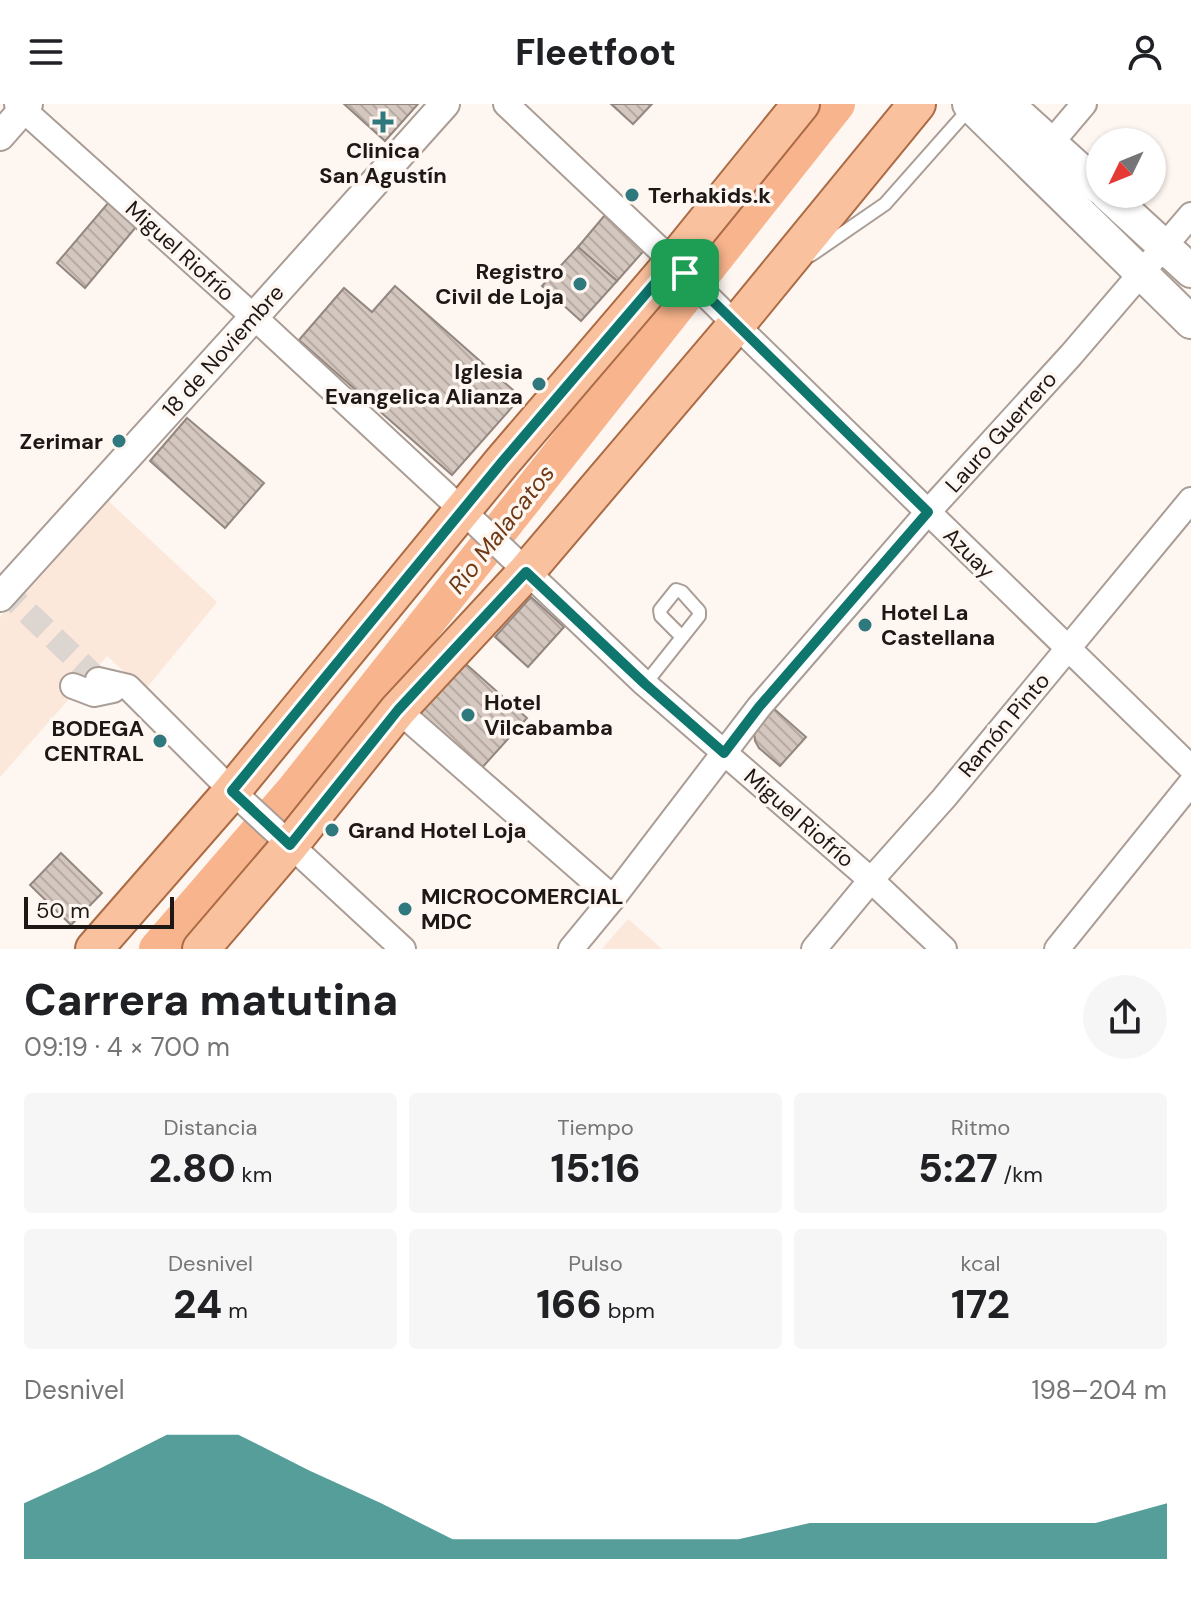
<!DOCTYPE html>
<html lang="es">
<meta charset="utf-8">
<style>
body{margin:0;font-family:"DM Sans",sans-serif;background:#f6f6f6;color:#202124;height:100vh;display:flex;flex-direction:column;font-size:30px;white-space:nowrap}
*{box-sizing:border-box;margin:0}
p{font-size:26px;color:#757577}
.icon{flex:none;width:44px;height:44px;fill:none;stroke:currentColor;stroke-width:2;stroke-linecap:round;stroke-linejoin:round}
.map{position:relative;height:845px;overflow:hidden}
.side{display:flex;flex-direction:column;background:#fff;flex:1}
.side>*{flex:none}
.needle{width:52px;rotate:227deg}
.buttons{position:absolute;left:1086px;top:24px;display:grid;gap:16px}
.buttons a{display:grid;place-items:center;width:80px;height:80px;border-radius:50%;background:#fff;box-shadow:0 2px 6px #0004;font-size:40px}
.scale{position:absolute;left:24px;bottom:20px;width:150px;box-sizing:border-box;padding-left:8px;border:4px solid #1d1816;border-top:0;font-size:22px;line-height:28px;white-space:nowrap;color:#1d1816;-webkit-text-stroke:6px #fef6f1;paint-order:stroke}
.pin{position:absolute;display:grid;place-items:center;width:68px;height:68px;color:#fff;margin:-34px;border-radius:16px;box-shadow:0 4px 12px #0006}
.round{display:grid;place-items:center;flex:none;width:84px;height:84px;border-radius:42px;background:#f6f6f6}
.headline{display:flex;align-items:center;justify-content:space-between;height:136px;padding:0 24px}
h1{font-size:44px;font-weight:800;line-height:60px}
.stats{display:grid;grid-template-columns:repeat(3,1fr);gap:12px;height:136px;padding:8px 24px}
.stats div{display:grid;align-content:center;border-radius:8px;background:#f6f6f6;text-align:center}
.stats b{font-size:40px;font-weight:800}
.stats small{font-size:22px;font-weight:400}
.stats p{font-size:22px}
.chart{height:224px;padding:16px 24px}
.chart p{display:flex;justify-content:space-between}
.chart svg{width:100%;height:144px;margin-top:8px;fill:#0f766e;opacity:.7}
header{display:flex;justify-content:space-between;align-items:center;height:104px;padding:0 24px;background:#fff;font-size:36px;font-weight:800}
.map>svg:first-child{display:block}
.built{fill:#fce7db}
.lines{fill:none;stroke-linecap:round;stroke-linejoin:round}
.river{stroke:#f8b48c;stroke-width:36}
.building{fill:url(#building-back-hatch);stroke:#938780;stroke-width:2}
.minor-tunnel{stroke:#dcd5d0;stroke-width:24;stroke-dasharray:24 12;stroke-linecap:butt}
.service-casing{stroke:#aa9d96;stroke-width:16}
.minor-casing{stroke:#aa9d96;stroke-width:28}
.tertiary-casing{stroke:#aa9d96;stroke-width:32}
.secondary-casing{stroke:#aa9d96;stroke-width:36}
.primary-casing{stroke:#aa6b45;stroke-width:40}
.service{stroke:#fff;stroke-width:12}
.minor{stroke:#fff;stroke-width:24}
.tertiary{stroke:#fff;stroke-width:28}
.secondary{stroke:#fff;stroke-width:32}
.primary{stroke:#fac19e;stroke-width:36}
.route-casing{stroke:#fff;stroke-width:16}
.route{stroke:#0f766e;stroke-width:10}
.poi-dot{fill:#2f787d;stroke:#fef6f1;stroke-width:3}
.labels{text-anchor:middle;dominant-baseline:central;stroke-width:7;stroke-linejoin:round;paint-order:stroke}
.poi-label{font-size:22px;font-weight:bold;fill:#1d1816;stroke:#fef6f1;text-anchor:start}
.street-label{font-size:22px;fill:#1d1816;stroke:#fef6f1}
.water-label{font-size:24px;font-style:italic;fill:#6f3a15;stroke:#fef6f1}
</style>
<header><svg class="icon" aria-label="menu" viewBox="0 0 24 24"><path d="M4 6h16M4 12h16M4 18h16"/></svg>Fleetfoot<svg class="icon" aria-label="person" viewBox="0 0 24 24"><circle cx="12" cy="8" r="4"/><path d="M4 21q1-7 8-7t8 7"/></svg></header>
<div class="map">
<svg width="1191" height="845" viewBox="0 0 1191 845">
<defs>
<pattern id="building-back-hatch" width="6" height="6" patternUnits="userSpaceOnUse" patternTransform="scale(2)"><rect width="6" height="6" fill="#d4c7bf"/><path d="M-1 5l2 2M0 0l6 6M5-1l2 2" fill="none" stroke="#b6aaa3"/></pattern>
</defs>
<rect width="100%" height="100%" fill="#fef6f1"/>
<!-- built -->
<g class="built">
<path d="M106,395l111,103 -72,88 -38,-34 -107,121v-160z"/>
<path d="M628,815l34,30h-60z"/>
</g>
<g class="lines">
<!-- river -->
<path class="river" d="M157,845l138,-160 542,-685"/>
</g>
<!-- building -->
<g class="building">
<path d="M344,0h74l-33,37z"/>
<path d="M611,0h41l-19,20z"/>
<path d="M109,98l27,25 -51,61 -28,-25z"/>
<path d="M610,105l38,37 -31,35 -39,-34z"/>
<path d="M578,143l39,34 -36,40 -39,-35z"/>
<path d="M395,182l126,111 -69,78 -153,-135 45,-52 28,24z"/>
<path d="M187,314l77,65 -39,45 -75,-67z"/>
<path d="M531,493l33,30 -36,40 -33,-30z"/>
<path d="M458,553l69,61 -48,53 -69,-59z"/>
<path d="M772,603l34,30 -26,29 -21,-18 -4,-7 -1,-10z"/>
<path d="M61,749l41,40 -31,32 -41,-40z"/>
</g>
<g class="lines">
<!-- minor-tunnel -->
<path class="minor-tunnel" d="M2,484l96,92"/>
<defs>
<g id="service">
<path d="M811,151l74,-51 85,-96"/>
<path d="M645,580l54,-68v-5l-17,-19 -6,-2 -16,20 1,6 21,21"/>
</g>
<g id="minor">
<path d="M17,0l237,213 208,193 183,174 226,196 73,69"/>
<path d="M506,0l167,158 63,63 455,443"/>
<path d="M1051,39l33,-39"/>
<path d="M98,576l30,7 104,104 171,158"/>
<path d="M73,582l21,8 19,-4"/>
<path d="M398,606l215,188"/>
<path d="M571,845l42,-51 146,-191 169,-195 143,-157 120,-140"/>
<path d="M814,845l57,-69 73,-82 247,-298"/>
<path d="M1057,845l134,-166"/>
</g>
<g id="tertiary">
<path d="M0,32l28,-32"/>
<path d="M0,493l254,-280 191,-213"/>
</g>
<g id="secondary">
<path d="M969,0l222,218"/>
<path d="M1007,0l93,84"/>
<path d="M1107,90l84,77"/>
</g>
<g id="primary">
<path d="M94,845l138,-158 270,-329 171,-200 128,-158"/>
<path d="M201,845l89,-104 108,-135 128,-138 210,-247 181,-221"/>
</g>
</defs>
<!-- service casing -->
<use href="#service" class="service-casing"/>
<!-- minor casing -->
<use href="#minor" class="minor-casing"/>
<!-- tertiary casing -->
<use href="#tertiary" class="tertiary-casing"/>
<!-- secondary casing -->
<use href="#secondary" class="secondary-casing"/>
<!-- primary casing -->
<use href="#primary" class="primary-casing"/>
<!-- service -->
<use href="#service" class="service"/>
<!-- minor -->
<use href="#minor" class="minor"/>
<!-- tertiary -->
<use href="#tertiary" class="tertiary"/>
<!-- secondary -->
<use href="#secondary" class="secondary"/>
<!-- primary -->
<use href="#primary" class="primary"/>
</g>
<g class="lines">
<defs>
<path id="route" d="M673,158l255,250 -169,195 -35,46 -79,-69 -119,-112 -128,138 -108,135 -58,-54 270,-329z"/>
</defs>
<!-- route casing -->
<use href="#route" class="route-casing"/>
<!-- route -->
<use href="#route" class="route"/>
</g>
<!-- markers -->
<g class="poi-dot">
<path d="M379 6h8v8h8v8h-8v8h-8v-8h-8v-8h8z"/>
<circle cx="632" cy="91" r="8"/>
<circle cx="580" cy="180" r="8"/>
<circle cx="539" cy="280" r="8"/>
<circle cx="119" cy="337" r="8"/>
<circle cx="865" cy="521" r="8"/>
<circle cx="468" cy="611" r="8"/>
<circle cx="160" cy="637" r="8"/>
<circle cx="332" cy="726" r="8"/>
<circle cx="405" cy="805" r="8"/>
</g>
<g class="labels">
<!-- poi labels -->
<g class="poi-label">
<text x="383" y="46" text-anchor="middle">Clinica<tspan x="383" dy="25">San Agustín</tspan></text>
<text x="648" y="91">Terhakids.k</text>
<text x="564" y="167" text-anchor="end">Registro<tspan x="564" dy="25">Civil de Loja</tspan></text>
<text x="523" y="267" text-anchor="end">Iglesia<tspan x="523" dy="25">Evangelica Alianza</tspan></text>
<text x="103" y="337" text-anchor="end">Zerimar</text>
<text x="881" y="508">Hotel La<tspan x="881" dy="25">Castellana</tspan></text>
<text x="484" y="598">Hotel<tspan x="484" dy="25">Vilcabamba</tspan></text>
<text x="144" y="624" text-anchor="end">BODEGA<tspan x="144" dy="25">CENTRAL</tspan></text>
<text x="348" y="726">Grand Hotel Loja</text>
<text x="421" y="792">MICROCOMERCIAL<tspan x="421" dy="25">MDC</tspan></text>
</g>
<!-- street labels -->
<g class="street-label">
<text transform="translate(180 147) rotate(42)">Miguel Riofrío</text>
<text transform="translate(223 247) rotate(-48)">18 de Noviembre</text>
<text transform="translate(1001 328) rotate(-48)">Lauro Guerrero</text>
<text transform="translate(969 449) rotate(45)">Azuay</text>
<text transform="translate(1004 621) rotate(-50)">Ramón Pinto</text>
<text transform="translate(799 714) rotate(41)">Miguel Riofrío</text>
</g>
<!-- water labels -->
<g class="water-label">
<text transform="translate(501 425) rotate(-52)">Rio Malacatos</text>
</g>
</g>
</svg>
<div class="buttons">
<a><svg class="needle" viewBox="-14 -14 28 28"><path d="M0-13l5 13h-10z" fill="#e53935"/><path d="M0 13l5-13h-10z" fill="#757577"/></svg></a>
</div>
<div class="scale">50 m</div>
<div class="pin" style="left:685px;top:169px;background:#1e9e55"><svg class="icon" aria-label="arrive" viewBox="0 0 24 24"><path d="M6 21V4h12l-3 4 3 4H6"/></svg></div>
</div>
<section class="side">
<div class="headline"><div><h1>Carrera matutina</h1><p>09:19 · 4 × 700 m</p></div><a class="round"><svg class="icon" aria-label="share" viewBox="0 0 24 24"><path d="M12 15V3M7 8l5-5 5 5M5 13v7h14v-7"/></svg></a></div>
<div class="stats">
<div><p>Distancia</p><b>2.80<small> km</small></b></div>
<div><p>Tiempo</p><b>15:16</b></div>
<div><p>Ritmo</p><b>5:27<small> /km</small></b></div>
</div>
<div class="stats">
<div><p>Desnivel</p><b>24<small> m</small></b></div>
<div><p>Pulso</p><b>166<small> bpm</small></b></div>
<div><p>kcal</p><b>172</b></div>
</div>
<div class="chart"><p><span>Desnivel</span>198–204 m</p>
<svg viewBox="0 0 160 44" preserveAspectRatio="none"><path d="M0 44V27L10 17L20 6L30 6L40 17L50 27L60 38L70 38L80 38L90 38L100 38L110 33L120 33L130 33L140 33L150 33L160 27V44z"/></svg>
</div>
</section>
